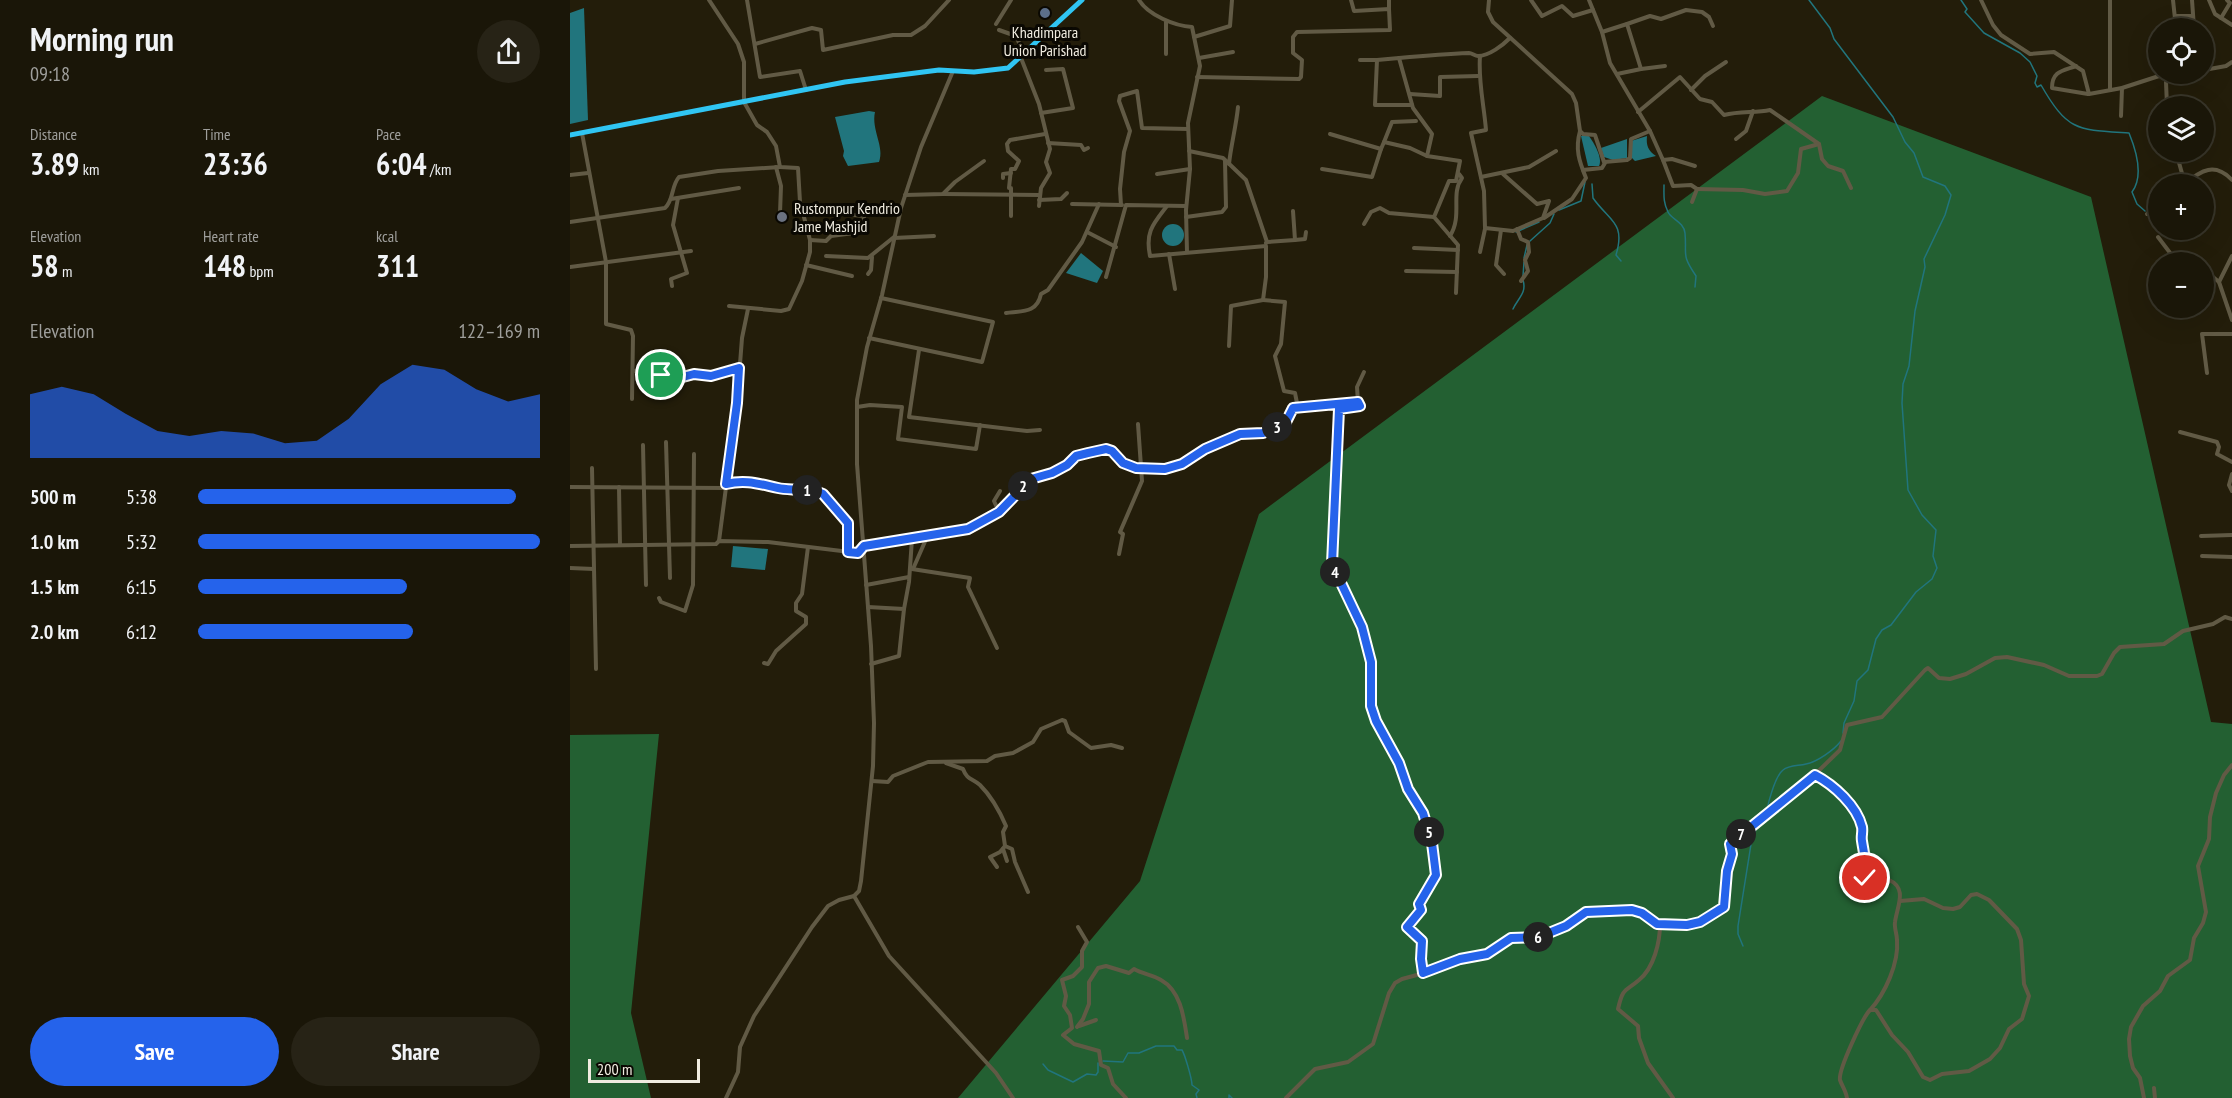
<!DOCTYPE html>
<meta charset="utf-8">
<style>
body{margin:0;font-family:"PT Sans Narrow",sans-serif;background:#272316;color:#f1f3f6;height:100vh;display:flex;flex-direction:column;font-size:22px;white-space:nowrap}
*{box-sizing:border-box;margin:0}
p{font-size:20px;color:#9f9f9c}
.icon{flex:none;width:33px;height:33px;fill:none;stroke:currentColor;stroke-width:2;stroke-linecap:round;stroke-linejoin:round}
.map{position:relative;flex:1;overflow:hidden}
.sheet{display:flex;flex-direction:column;background:#1a1608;width:570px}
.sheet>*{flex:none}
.tools{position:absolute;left:1578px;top:18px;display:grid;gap:12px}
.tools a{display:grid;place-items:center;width:66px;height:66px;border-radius:50%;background:#1a1608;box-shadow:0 6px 24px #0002,0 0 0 2px #383529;font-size:30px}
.scale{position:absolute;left:18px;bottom:15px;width:112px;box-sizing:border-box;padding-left:6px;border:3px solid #f0ece0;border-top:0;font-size:16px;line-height:21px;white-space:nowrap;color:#f0ece0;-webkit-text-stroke:4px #0a0802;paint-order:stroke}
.pin{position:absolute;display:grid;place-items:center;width:51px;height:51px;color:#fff;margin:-26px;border:3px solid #fff;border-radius:50%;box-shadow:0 2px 6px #0007}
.km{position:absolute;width:30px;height:30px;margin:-15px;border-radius:50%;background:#222;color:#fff;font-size:16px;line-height:30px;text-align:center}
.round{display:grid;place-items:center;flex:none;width:63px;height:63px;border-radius:32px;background:#272316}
.headline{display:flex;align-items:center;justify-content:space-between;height:102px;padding:0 30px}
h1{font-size:33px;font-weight:700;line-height:45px}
.stats{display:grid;grid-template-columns:repeat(3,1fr);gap:9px;height:102px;padding:6px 30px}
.stats div{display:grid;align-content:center}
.stats b{font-size:30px;font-weight:700}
.stats small{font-size:16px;font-weight:400}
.stats p{font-size:16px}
.chart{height:168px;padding:12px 30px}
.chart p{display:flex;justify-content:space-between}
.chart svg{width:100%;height:108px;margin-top:6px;fill:#2563eb;opacity:.7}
.primary-button{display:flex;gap:12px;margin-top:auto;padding:12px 30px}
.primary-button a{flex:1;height:69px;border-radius:36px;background:#2563eb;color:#fff;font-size:24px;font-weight:700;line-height:69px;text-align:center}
.primary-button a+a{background:#272316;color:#f1f3f6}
ul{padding:0 30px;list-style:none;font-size:20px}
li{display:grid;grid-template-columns:96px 72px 1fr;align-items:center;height:45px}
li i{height:15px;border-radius:8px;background:#2563eb}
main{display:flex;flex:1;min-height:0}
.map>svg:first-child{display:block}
.forest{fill:#236032}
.water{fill:#21757d}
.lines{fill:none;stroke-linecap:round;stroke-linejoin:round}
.stream{stroke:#21757d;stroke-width:1.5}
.minor{stroke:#615a45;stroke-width:4}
.highway{stroke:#30c5f3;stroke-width:5}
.route-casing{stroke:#fff;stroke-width:12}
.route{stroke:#2563eb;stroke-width:8}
.service-dot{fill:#5c6f8a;stroke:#0a0802;stroke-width:2}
.worship-dot{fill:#6b7280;stroke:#0a0802;stroke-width:2}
.labels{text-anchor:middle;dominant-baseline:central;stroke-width:6;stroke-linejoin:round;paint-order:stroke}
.poi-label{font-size:16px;fill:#f0ece0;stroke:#0a0802}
</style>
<main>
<section class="sheet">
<div class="headline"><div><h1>Morning run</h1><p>09:18</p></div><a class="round"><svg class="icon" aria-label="share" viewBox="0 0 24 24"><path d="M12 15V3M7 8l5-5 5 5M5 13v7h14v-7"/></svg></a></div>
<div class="stats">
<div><p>Distance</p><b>3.89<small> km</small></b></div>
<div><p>Time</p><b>23:36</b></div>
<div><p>Pace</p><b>6:04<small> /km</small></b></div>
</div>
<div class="stats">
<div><p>Elevation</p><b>58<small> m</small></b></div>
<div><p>Heart rate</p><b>148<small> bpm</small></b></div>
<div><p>kcal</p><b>311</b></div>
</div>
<div class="chart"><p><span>Elevation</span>122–169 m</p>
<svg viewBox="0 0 160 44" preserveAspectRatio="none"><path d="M0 44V18L10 15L20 18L30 26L40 33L50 35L60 33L70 34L80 38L90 37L100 28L110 14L120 6L130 8L140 16L150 21L160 18V44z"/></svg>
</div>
<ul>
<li><b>500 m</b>5:38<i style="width:93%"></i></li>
<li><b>1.0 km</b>5:32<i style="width:100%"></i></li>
<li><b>1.5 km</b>6:15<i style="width:61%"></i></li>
<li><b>2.0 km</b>6:12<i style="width:63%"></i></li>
</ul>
<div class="primary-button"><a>Save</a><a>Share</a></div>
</section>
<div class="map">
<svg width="1662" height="1098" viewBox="0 0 1662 1098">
<rect width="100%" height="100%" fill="#231d0a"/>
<!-- forest -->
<g class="forest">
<path d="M1252,96l269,101 120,525 21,2v374h-1274l182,-217 119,-367z"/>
<path d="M89,734l-28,279 20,85h-81v-363z"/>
</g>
<!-- water -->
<g class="water">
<path d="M14,8l4,112 -18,4v-111z"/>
<path d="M299,111l6,1c-4,18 10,35 4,50l-31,4 -5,-10 1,-5 -9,-34z"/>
<path d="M1011,136h8c5,7 14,22 10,30h-11z"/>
<path d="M1077,136c-1,9 1,15 9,20l-21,5 -3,-3 -1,-17z"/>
<path d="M1057,139v19l-14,2 -9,-3 -3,-9z"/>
<circle cx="603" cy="235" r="11"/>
<path d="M511,253l22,18 -6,12 -31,-10z"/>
<path d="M163,546l35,3 -3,21 -34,-3z"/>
</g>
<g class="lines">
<!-- stream -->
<g class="stream">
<path d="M1239,0l21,28 4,11 59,78 12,25 9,11 9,24 22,9 6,9 -6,20 -21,44 1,8 -10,44 -6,55 -6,18 -1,19 6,87 14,25 14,15 -3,26 4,12 -5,11 -16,13 -25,33 -9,5 -6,9 -8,31 -11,11 -3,20 -10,22 -1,10"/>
<path d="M1391,0l6,9 -2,3 19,21 36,20 10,9 7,14 -2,7 2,4 4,-2c27,47 37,45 88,48 7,17 15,43 3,59l5,12 8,7"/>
<path d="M1022,184l1,14c16,23 33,24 23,57l5,6"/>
<path d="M1094,185c0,10 -1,17 4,27 3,7 16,10 17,21 2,23 -4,21 11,43l-1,11"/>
<path d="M989,210l22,-9 4,-19"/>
<path d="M946,232l23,-10"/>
<path d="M960,241l20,-18 4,-9"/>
<path d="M954,258l3,-13"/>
<path d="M953,276l1,-14"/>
<path d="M943,309c5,-11 14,-16 10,-29"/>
<path d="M1173,946l-5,-12v-8l14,-88 5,-11 9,-8c0,-11 9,-43 17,-49 6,-5 16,-4 23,-6 11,-2 28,-14 35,-23"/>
<path d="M533,1061l20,1 5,-9h11l17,-7h18l3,4h5c3,5 10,29 10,35l7,5 -3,4 1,4"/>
<path d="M473,1064l5,6 25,12 14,-8 9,1 2,-3v-9"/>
<path d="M659,1098v-3l3,3"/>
</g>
<!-- minor -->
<g class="minor">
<path d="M139,0l29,44 6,18v40l13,23 10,7 9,14 4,21 18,1 2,34 10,38v12l-8,29 -13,28 -8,2 -52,-5"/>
<path d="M177,0l13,77 40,-6 6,19"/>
<path d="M569,0c9,15 36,26 53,27l8,39 -12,57 2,46 -4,41 1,42"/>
<path d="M819,0v9"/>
<path d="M919,0l-1,12 5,10 79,72 4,9 4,28 3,3 12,1 9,27 23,-2 3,-2 1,-19 19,-8 -40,-68 -8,-31 -13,-32"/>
<path d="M961,0l11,16 20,-10 11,10 20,-6"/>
<path d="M1411,0l12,25 8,10 29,19 24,-2 29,19 6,23 33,-6 37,-12 11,2 20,-4"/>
<path d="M1540,0v90"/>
<path d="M1603,0l3,28"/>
<path d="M1622,0l2,28"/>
<path d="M1639,0l6,14 17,11"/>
<path d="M1605,16h18"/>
<path d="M1651,18l9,-15 -3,-3"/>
<path d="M596,22v32"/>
<path d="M426,24l15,-24"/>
<path d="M1057,24l23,-8 11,3 25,-9 16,2 7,5 4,9"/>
<path d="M429,30l17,6 8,18"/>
<path d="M1032,32l25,-8 14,45 -24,5"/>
<path d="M624,37l36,-11 2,-26"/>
<path d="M185,44l57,-16 9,2 2,20 70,-15h18l14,-9 24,-26"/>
<path d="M910,56c-2,25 4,49 6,74l-15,3 13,58 1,37 28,3 30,-13 6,-17 -12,3 -34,-30"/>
<path d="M451,58l18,46 11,45 -4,13 4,11 -9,15 -2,18"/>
<path d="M629,58l34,-6"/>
<path d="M829,58c23,-2 48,-4 70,-5 3,0 6,3 9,3 11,0 25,-11 32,-18"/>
<path d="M790,60h17l-2,45h37"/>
<path d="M807,60l22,-2 14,50 19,26 -5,22 33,5 -4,20h-7l-15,36 24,28 -2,48"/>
<path d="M1506,66c-14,5 -24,5 -24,22l36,6"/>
<path d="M1071,69l24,-3"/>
<path d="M1634,70l22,-4 6,-4"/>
<path d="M627,77l102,2 2,-2 1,-17 -9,-7v-16l4,-5 93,-2 -1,-21 -35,2 -3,-11"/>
<path d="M1121,90l14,-14 21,-14"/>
<path d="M840,94l30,2v-19l38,-1"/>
<path d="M1597,106l-1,-24 4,-3"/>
<path d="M1068,112l42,-35 20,22 12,3 12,13c16,-4 31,-2 46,-5l49,34 3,15 6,7 15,5 8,17"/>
<path d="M471,113l32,-5 -10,-39 -17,1"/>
<path d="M1551,116l1,-28"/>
<path d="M1080,131l13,29 9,-1 23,7"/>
<path d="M12,133l24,129v62l25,6 2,6 -1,63"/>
<path d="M760,134l51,15 3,-7 26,6 17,8"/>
<path d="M1166,139l10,-8 7,-20"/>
<path d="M814,142l8,-20 24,-1"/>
<path d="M478,143l33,2 3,5 4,-2"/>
<path d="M619,151l34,7 23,22 21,62"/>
<path d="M1606,152l9,32"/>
<path d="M1093,160l10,26 18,-1 6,4 -5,13"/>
<path d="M659,164c2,-19 7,-37 9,-57"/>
<path d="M206,167l5,19 -1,27"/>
<path d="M752,169l50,8 9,-28"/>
<path d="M1013,170l19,-2 3,-5"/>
<path d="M587,174l33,-5"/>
<path d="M0,175l18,-2"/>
<path d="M911,177l48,-10 27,-16"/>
<path d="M433,178v-4l8,-1"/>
<path d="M1615,184c16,-14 30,-22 47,-4"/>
<path d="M1127,189l46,1 22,4 22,-3 11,-18 3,-24 18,-5"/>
<path d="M373,194l97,1"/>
<path d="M335,195l38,-1 12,-12 29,-21"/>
<path d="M101,199l68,-11"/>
<path d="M469,200l22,-1 6,-6"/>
<path d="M502,204l50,1"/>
<path d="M551,205l-1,-16 4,-37 6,-21 -11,-30 1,-5 17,-5 5,37 46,1"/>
<path d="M232,209l62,7 -1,12 -9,5 -23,3 -5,5 -16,-1"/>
<path d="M1577,214l11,-9"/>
<path d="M441,216v-28h-2l2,-19h4l4,-8 -11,-10 -1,-7 3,-4 35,-6"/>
<path d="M616,217l36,-5 4,-5 -1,-46"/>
<path d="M974,218l28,-19 14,-21c-7,-17 -11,-29 -6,-47"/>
<path d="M0,222l95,-14c9,-8 6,-22 14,-31l39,-6 62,-4"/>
<path d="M794,224l7,-12 9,-4 9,5 45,4"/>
<path d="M947,229l4,10 7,3 1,10 -4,8 3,11 -7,10"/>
<path d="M931,230l-5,35 8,9"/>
<path d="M517,232l29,15"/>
<path d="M880,236c13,-21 0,-42 12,-58l-3,-4"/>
<path d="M1588,237l19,25"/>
<path d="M324,238l40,-2"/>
<path d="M725,240l10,-1 1,-7"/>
<path d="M696,243l1,-1 28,-2 -2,-29"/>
<path d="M844,248l44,2"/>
<path d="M910,252l5,-23"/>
<path d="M599,254l6,35"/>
<path d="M256,256l42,2 26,-21"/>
<path d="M1662,256l-13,26 13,38"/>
<path d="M236,265l46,11"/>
<path d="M0,267l121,-16"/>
<path d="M836,271l51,1"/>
<path d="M298,274l3,-4 1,-13"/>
<path d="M1634,276l9,1 6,5"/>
<path d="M536,277l20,-72 60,1"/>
<path d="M102,286l-1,-7 16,-6 -14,-48 5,-27"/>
<path d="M1603,308l2,8"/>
<path d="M436,313c17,-2 31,0 35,-19l7,-4 34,-48 17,-38"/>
<path d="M299,338l113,24 11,-40 -112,-24"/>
<path d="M659,346l2,-40 32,-6"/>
<path d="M349,350l-10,67 118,14 13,-1"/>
<path d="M64,371l45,7 16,-4 21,1 22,-7"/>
<path d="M1637,373l-5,-39h30"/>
<path d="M788,402l-1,-15 7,-15"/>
<path d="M790,406l-21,3 -7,155 30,63 9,35v44l5,15 23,42 9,26 15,24 9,30 4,32 -17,29 2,6 -14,17 15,14 -1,18 2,14"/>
<path d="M287,407l13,-2 32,2 -4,32 78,10 4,-24"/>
<path d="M728,408l60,-6 2,4"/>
<path d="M1610,432l37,10 2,5 -2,7 15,8"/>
<path d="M96,442l4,136"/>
<path d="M73,445l3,140"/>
<path d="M22,468l4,201"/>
<path d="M1662,474l-3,11 3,6"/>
<path d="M156,484c20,-5 33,0 52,4 9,2 20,1 29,3l2,-3 14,6 25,29v29"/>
<path d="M0,487l155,1"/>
<path d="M49,487l1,58"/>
<path d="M429,512l-5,-11 6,-10"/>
<path d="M1631,536l31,-1"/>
<path d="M149,541l18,-138 5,-65 6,-29"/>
<path d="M0,546l146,-2 3,-3 49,1 90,11 6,-7 104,-17 30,-16 33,-34 21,-6 15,-8 9,-9 12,-3 18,-4 6,2 11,12 13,5 29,1 17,-5 23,-15 35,-15 23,-1 22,-9 8,-16h5l-3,-15 -11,-2 -9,-35 6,-12 4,-42 -22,-2 3,-23v-31l-116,10c-5,-24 3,-32 17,-50"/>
<path d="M549,554l4,-20 -3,-2 22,-51 -4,-57"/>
<path d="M1632,556l30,1"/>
<path d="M0,568l24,1"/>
<path d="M342,569l58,9 -2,9 29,61"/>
<path d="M343,569l14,-32"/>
<path d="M296,585l43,-8"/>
<path d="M89,598l2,4 24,9 8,-26 1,-131"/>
<path d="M298,607l36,2 -5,47 -28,8"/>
<path d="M334,609l5,-27 3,-43"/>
<path d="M194,663l4,1 8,-13 30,-27v-7l-10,-6v-8l6,-9 6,-47"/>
<path d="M376,763l17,6c4,11 9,9 17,16 11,11 20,27 26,41l-3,6 2,14 -5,6 -10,5 7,10"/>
<path d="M1245,775l19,12 17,18 10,18 6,59 7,4 15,-6c19,8 8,27 6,42 -1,6 2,12 2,18 2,23 -12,54 -27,70"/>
<path d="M302,781l16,1 5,-6 35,-14 59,-1 8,-5 18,-3 20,-11 8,-13 21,-9 3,1 4,11 22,16 20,-3 11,3"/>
<path d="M435,846l7,3 3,13 13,30"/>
<path d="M433,849l4,12"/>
<path d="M284,896l35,60 107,117 17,25"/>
<path d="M1090,924c0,18 -6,44 -21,56 -14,12 -16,7 -21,29l20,17 1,12 9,25 25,35"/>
<path d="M508,927l9,15 -5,9v16l-9,9 -11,4 4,16 -2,10 6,9 2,13 -9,7 11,9 25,7 2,14 7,3 5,16 13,14"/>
<path d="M509,1026l17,-6"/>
<path d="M507,1027l6,-8 6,-15v-22l9,-14 8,-2 23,7 5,-4c9,5 19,6 27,11 20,11 23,38 26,58"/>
<path d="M1584,1088l1,10"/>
<path d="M156,1098l12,-26 2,-25 14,-31 58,-89 16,-21 11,-6 15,-4 5,-5 2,-10 12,-115 1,-43 -3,-77 -14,-182v-64l10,-53 15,-52 19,-87 20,-61 32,-76"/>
<path d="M716,1098l29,-29 33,-7 25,-18 16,-51 6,-10 7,-4 26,-7 32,-13 27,-5 24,-16 28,-1 27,-11 20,-14 46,-2 10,3 15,11 30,1 31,-12 6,-6 2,-7 1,-29 5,-17 -2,-10 72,-57 38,-37 7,-25 35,-8 43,-47 3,-2 11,10 11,1 16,-5 29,-16 12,-1 37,8 25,11h28l5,-2 12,-21 6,-6 44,-3 19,-13 30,-7 12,-7 7,2"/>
<path d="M1277,1098c-1,-7 -5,-12 -7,-18 -2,-10 23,-63 30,-70h6l16,25 16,17 15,25 7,3 12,-6 27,-3 21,-12 10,-11 9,-19 13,-10 7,-23 -5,-12 -3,-44 -4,-11 -28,-29 -12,-6 -6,1 -11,12 -7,2 -10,-1 -19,-9 -24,2"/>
<path d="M1574,1098l-4,-20 -7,-10 -3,-12 -1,-17 2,-12 12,-21 17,-15 8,-15 22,-16 4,-22 9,-15 3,-11 -8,-46 11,-27 1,-22 6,-24 8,-18 8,-10"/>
</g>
<!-- highway -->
<path class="highway" d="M0,135l275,-53 94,-12 35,2 34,-4 74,-68"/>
</g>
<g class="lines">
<defs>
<path id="route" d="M91,375l18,3 15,-4 17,2 28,-8 -2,35 -11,81c20,-5 33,0 52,4 9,2 20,1 29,3l1,-3 15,6 25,29v29l10,1 6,-7 104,-17 31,-17 32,-33 21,-6 15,-8 9,-9 12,-3 18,-4 6,2 11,12 13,5 29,1 17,-5 23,-15 35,-15 23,-1 22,-9 8,-16 65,-6 2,4 -21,3 -7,155 30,63 9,35v44l5,15 23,42 9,26 15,24 9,30 4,32 -17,29 2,6 -14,17 15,14 -1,18 2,14 37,-14 27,-5 24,-16 28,-1 27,-11 20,-14 46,-2 10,3 15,11 30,1 13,-3 24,-15 3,-36 5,-17 -2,-10 85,-69c19,10 42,31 47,52 1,5 -1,9 0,14 2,13 5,24 3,37"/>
</defs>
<!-- route casing -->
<use href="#route" class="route-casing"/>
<!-- route -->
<use href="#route" class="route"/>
</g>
<!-- markers -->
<circle class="service-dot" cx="475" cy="13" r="6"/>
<circle class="worship-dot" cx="212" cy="217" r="6"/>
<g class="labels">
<!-- poi labels -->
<g class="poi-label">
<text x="475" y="32">Khadimpara<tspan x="475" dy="18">Union Parishad</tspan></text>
<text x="224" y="208" text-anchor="start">Rustompur Kendrio<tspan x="224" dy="18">Jame Mashjid</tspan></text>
</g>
</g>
</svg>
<div class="tools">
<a><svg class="icon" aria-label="locate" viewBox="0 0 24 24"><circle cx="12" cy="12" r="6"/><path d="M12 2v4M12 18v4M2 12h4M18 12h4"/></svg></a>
<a><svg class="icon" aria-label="layers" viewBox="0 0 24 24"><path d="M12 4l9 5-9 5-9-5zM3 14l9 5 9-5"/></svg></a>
<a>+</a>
<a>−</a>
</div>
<div class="scale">200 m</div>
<div class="pin" style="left:91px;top:375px;background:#1e9e55"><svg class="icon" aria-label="arrive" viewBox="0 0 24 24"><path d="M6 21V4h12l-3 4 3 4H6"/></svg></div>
<div class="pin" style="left:1295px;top:878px;background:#d93025"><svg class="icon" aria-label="check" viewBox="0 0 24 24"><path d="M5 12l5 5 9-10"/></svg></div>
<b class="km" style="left:237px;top:490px">1</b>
<b class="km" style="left:453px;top:486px">2</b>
<b class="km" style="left:707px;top:427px">3</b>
<b class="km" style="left:765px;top:572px">4</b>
<b class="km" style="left:859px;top:832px">5</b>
<b class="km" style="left:968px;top:937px">6</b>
<b class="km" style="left:1171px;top:834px">7</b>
</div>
</main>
